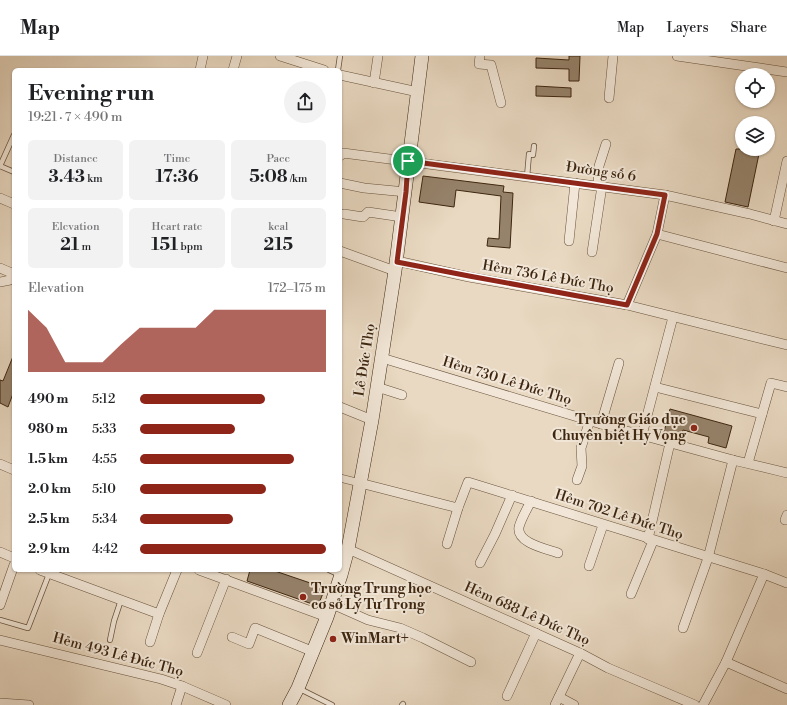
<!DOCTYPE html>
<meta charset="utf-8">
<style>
body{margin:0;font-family:"Libre Bodoni",serif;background:#f2f2f2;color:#202124;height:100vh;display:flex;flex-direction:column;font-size:15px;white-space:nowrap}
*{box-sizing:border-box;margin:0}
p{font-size:13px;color:#757577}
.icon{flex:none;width:22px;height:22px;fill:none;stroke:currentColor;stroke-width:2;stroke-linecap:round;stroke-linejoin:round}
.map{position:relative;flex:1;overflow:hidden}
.sheet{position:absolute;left:12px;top:12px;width:330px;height:504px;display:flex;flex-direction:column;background:#fff;border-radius:6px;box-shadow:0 1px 3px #0004}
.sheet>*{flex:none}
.fabs{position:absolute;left:735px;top:12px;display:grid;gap:8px}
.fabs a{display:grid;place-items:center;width:40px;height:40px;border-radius:50%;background:#fff;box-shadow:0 1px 3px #0004;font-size:20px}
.pin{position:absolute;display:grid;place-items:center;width:34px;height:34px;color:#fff;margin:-17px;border:2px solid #fff;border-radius:50%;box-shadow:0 1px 4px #0007}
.round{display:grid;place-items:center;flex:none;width:42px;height:42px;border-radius:21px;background:#f2f2f2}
.head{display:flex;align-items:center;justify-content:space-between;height:68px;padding:0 16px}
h1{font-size:22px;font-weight:800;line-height:30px}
.figures{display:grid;grid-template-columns:repeat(3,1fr);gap:6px;height:68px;padding:4px 16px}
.figures div{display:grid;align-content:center;border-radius:6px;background:#f2f2f2;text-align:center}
.figures b{font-size:17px;font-weight:800}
.figures small{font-size:11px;font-weight:400}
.figures p{font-size:11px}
.chart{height:112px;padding:8px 16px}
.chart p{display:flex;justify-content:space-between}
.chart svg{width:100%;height:72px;margin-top:4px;fill:#8f2418;opacity:.7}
ul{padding:0 16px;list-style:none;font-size:13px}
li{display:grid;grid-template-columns:64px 48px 1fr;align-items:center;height:30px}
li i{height:10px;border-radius:5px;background:#8f2418}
header{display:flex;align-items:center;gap:24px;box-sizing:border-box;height:56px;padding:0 20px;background:#fff;border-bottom:1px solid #e0e0e0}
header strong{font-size:19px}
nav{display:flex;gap:22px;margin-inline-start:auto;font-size:14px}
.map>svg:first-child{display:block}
.building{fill:#96836c;stroke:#3d250f}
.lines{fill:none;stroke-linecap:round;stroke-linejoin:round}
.service-casing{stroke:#68523c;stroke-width:6}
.pedestrian-casing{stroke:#68523c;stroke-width:8}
.minor-casing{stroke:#68523c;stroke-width:10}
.secondary-casing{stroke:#3d250f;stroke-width:14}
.service{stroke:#f1e6d7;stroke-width:4.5}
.pedestrian{stroke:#f1e6d7;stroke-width:7}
.minor{stroke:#f1e6d7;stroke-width:9}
.secondary{stroke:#f1e6d7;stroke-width:13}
.route-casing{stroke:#fff;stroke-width:8}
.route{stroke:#8f2418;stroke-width:5}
.poi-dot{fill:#8f2418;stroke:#f1e6d7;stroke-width:1.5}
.labels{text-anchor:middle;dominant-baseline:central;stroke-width:4;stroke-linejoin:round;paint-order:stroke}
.street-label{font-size:14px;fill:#3d250f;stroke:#f1e6d7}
.poi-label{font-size:14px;font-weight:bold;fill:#3d250f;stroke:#f1e6d7;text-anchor:start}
</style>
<header>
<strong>Map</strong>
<nav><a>Map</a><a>Layers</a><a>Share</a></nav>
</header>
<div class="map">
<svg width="787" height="649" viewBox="0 0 787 649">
<rect width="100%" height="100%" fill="#e9d9c2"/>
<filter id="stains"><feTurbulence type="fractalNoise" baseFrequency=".005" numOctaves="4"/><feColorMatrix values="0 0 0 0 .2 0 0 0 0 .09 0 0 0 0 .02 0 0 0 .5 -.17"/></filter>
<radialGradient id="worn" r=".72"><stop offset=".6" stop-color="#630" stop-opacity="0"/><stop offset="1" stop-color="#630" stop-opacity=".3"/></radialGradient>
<!-- building -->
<g class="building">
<path d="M569,0h11l-1,25h-10v-12l-33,-1v-10l33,2z"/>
<path d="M536,30l35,2v9l-35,-1z"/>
<path d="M736,93h24l-12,58 -23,-5z"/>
<path d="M423,120l81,10 -1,6 10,1 -3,55 -23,-2 1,-8 11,1 2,-43 -45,-6 -2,17 -35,-5z"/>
<path d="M14,298v37l-6,16 -8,-4v-23l3,1z"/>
<path d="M670,353l62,17 -6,22 -18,-5 1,-6 -26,-7 -2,6 -17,-4z"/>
<path d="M250,514h22l53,18 -7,18 -71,-25z"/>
</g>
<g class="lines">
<defs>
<g id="service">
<path d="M338,14l2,-14"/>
<path d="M0,110l14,-31"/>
<path d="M0,110l14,6"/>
<path d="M527,121l2,-23 4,1 1,-9"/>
<path d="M329,514l11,5"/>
<path d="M0,564l28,8 21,-54"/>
<path d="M110,584l4,-19 7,-21"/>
<path d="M300,633l32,16"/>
<path d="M402,649l1,-1"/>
</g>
<path id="pedestrian" d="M340,422l20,5"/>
<g id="minor">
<path d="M280,0l44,14"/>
<path d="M480,0l-1,8 12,1 10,38"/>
<path d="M677,0l110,16"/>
<path d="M200,14l3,-14"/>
<path d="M233,14l4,-14"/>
<path d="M340,19l78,17"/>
<path d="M374,27l4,-27"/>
<path d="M609,42l4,-42"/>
<path d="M340,100l3,-3 322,42 85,19 37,10"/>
<path d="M340,127l24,5 42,4"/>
<path d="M598,130l1,-20 7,-22"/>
<path d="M0,142l14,6"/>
<path d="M344,158l19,3 5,-5 34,5"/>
<path d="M774,165l13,-60"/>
<path d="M657,178l130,34"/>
<path d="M569,185l6,-58"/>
<path d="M340,195l55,20"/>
<path d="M592,196l10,-66"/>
<path d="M397,205l72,16 158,28 160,40"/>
<path d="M0,212l14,6"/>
<path d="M0,226l10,-2 4,-3"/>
<path d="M627,249l30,-71 8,-39"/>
<path d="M382,302l219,66 132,36 54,13"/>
<path d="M377,331l25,8"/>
<path d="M655,331l107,27"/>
<path d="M340,351l32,13"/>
<path d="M601,368l18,-61"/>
<path d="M642,379l31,-118"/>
<path d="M748,407l23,-80 16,4"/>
<path d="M0,408l14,6"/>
<path d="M577,424l5,-14 -1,-18 9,-28"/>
<path d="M360,427l98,25 10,-26 296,92 23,9"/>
<path d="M531,445c-4,8 -10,18 -12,26 -3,16 28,22 39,26"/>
<path d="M785,464l2,-5"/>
<path d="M648,483l22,-96"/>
<path d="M447,488l11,-36"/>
<path d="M348,493l232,104 28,15 87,37"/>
<path d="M0,496l14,6"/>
<path d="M480,507l15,-29 17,-39"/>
<path d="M589,510l14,-41"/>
<path d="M40,514l119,44 18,-44"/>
<path d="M199,514l128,47"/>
<path d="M631,538l22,-53"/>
<path d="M332,548l36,16 32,8 23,10 48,24"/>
<path d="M0,549l14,-40"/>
<path d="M683,572l25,-70 25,-98"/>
<path d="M232,581l17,7 6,-16 59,24"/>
<path d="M0,584l161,39 21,7 44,19"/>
<path d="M150,586l9,-28"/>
<path d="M197,597l29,-74"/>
<path d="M726,606l61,27"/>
<path d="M507,640l29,-63"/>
<path d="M559,641l15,8"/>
<path d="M0,647l29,2"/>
<path d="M176,649l6,-19"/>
<path d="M555,649l25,-52"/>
<path d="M703,649l23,-43 38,-88"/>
</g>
<path id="secondary" d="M289,649l9,-17 29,-71 14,-42 7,-26 24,-129 23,-149 27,-215"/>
</defs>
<!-- service casing -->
<use href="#service" class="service-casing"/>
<!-- pedestrian casing -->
<use href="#pedestrian" class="pedestrian-casing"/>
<!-- minor casing -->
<use href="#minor" class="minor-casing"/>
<!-- secondary casing -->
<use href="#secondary" class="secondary-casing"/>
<!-- service -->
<use href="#service" class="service"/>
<!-- pedestrian -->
<use href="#pedestrian" class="pedestrian"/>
<!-- minor -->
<use href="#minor" class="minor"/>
<!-- secondary -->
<use href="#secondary" class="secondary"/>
</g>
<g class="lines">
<defs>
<path id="route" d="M408,105l257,34 -8,39 -30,71 -158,-29 -72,-14 9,-70z"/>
</defs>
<!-- route casing -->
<use href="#route" class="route-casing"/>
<!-- route -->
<use href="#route" class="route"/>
</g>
<!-- markers -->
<g class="poi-dot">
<circle cx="694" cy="372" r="4"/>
<circle cx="303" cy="541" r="4"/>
<circle cx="333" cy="583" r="4"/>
</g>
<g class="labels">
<!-- street labels -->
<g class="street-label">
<text transform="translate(601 116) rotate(8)">Đường số 6</text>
<text transform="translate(548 221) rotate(10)">Hẻm 736 Lê Đức Thọ</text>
<text transform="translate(365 304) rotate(-81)">Lê Đức Thọ</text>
<text transform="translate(507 325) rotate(17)">Hẻm 730 Lê Đức Thọ</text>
<text transform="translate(619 459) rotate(18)">Hẻm 702 Lê Đức Thọ</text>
<text transform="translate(527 558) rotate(24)">Hẻm 688 Lê Đức Thọ</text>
<text transform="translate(118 599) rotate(15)">Hẻm 493 Lê Đức Thọ</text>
</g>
<!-- poi labels -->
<g class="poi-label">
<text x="686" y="364" text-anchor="end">Trường Giáo dục<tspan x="686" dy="16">Chuyên biệt Hy Vọng</tspan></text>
<text x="311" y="533">Trường Trung học<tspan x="311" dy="16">cơ sở Lý Tự Trọng</tspan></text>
<text x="341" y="583">WinMart+</text>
</g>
</g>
<rect width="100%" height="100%" filter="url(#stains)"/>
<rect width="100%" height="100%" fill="url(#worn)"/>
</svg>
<div class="fabs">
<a><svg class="icon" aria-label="locate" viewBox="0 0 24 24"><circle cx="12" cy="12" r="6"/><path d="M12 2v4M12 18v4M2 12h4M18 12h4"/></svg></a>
<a><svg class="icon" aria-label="layers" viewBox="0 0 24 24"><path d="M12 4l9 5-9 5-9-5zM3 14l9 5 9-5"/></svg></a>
</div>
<div class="pin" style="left:408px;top:105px;background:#1e9e55"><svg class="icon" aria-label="arrive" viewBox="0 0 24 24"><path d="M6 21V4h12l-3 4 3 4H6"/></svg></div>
<section class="sheet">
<div class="head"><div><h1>Evening run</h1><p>19:21 · 7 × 490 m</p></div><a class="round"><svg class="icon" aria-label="share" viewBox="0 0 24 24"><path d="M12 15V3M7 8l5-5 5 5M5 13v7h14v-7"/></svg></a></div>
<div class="figures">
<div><p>Distance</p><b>3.43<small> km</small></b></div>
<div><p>Time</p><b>17:36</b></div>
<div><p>Pace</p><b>5:08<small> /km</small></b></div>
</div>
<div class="figures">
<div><p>Elevation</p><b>21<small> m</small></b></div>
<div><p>Heart rate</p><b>151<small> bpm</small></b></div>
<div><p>kcal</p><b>215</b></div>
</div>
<div class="chart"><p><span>Elevation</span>172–175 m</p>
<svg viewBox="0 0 160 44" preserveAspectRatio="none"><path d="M0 44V6L10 17L20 38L30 38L40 38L50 27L60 17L70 17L80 17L90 17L100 6L110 6L120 6L130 6L140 6L150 6L160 6V44z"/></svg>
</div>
<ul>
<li><b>490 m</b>5:12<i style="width:67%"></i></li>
<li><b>980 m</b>5:33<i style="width:51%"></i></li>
<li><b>1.5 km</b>4:55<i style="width:83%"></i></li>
<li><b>2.0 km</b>5:10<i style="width:68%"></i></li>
<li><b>2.5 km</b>5:34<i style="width:50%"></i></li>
<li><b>2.9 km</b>4:42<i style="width:100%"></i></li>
</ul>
</section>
</div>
